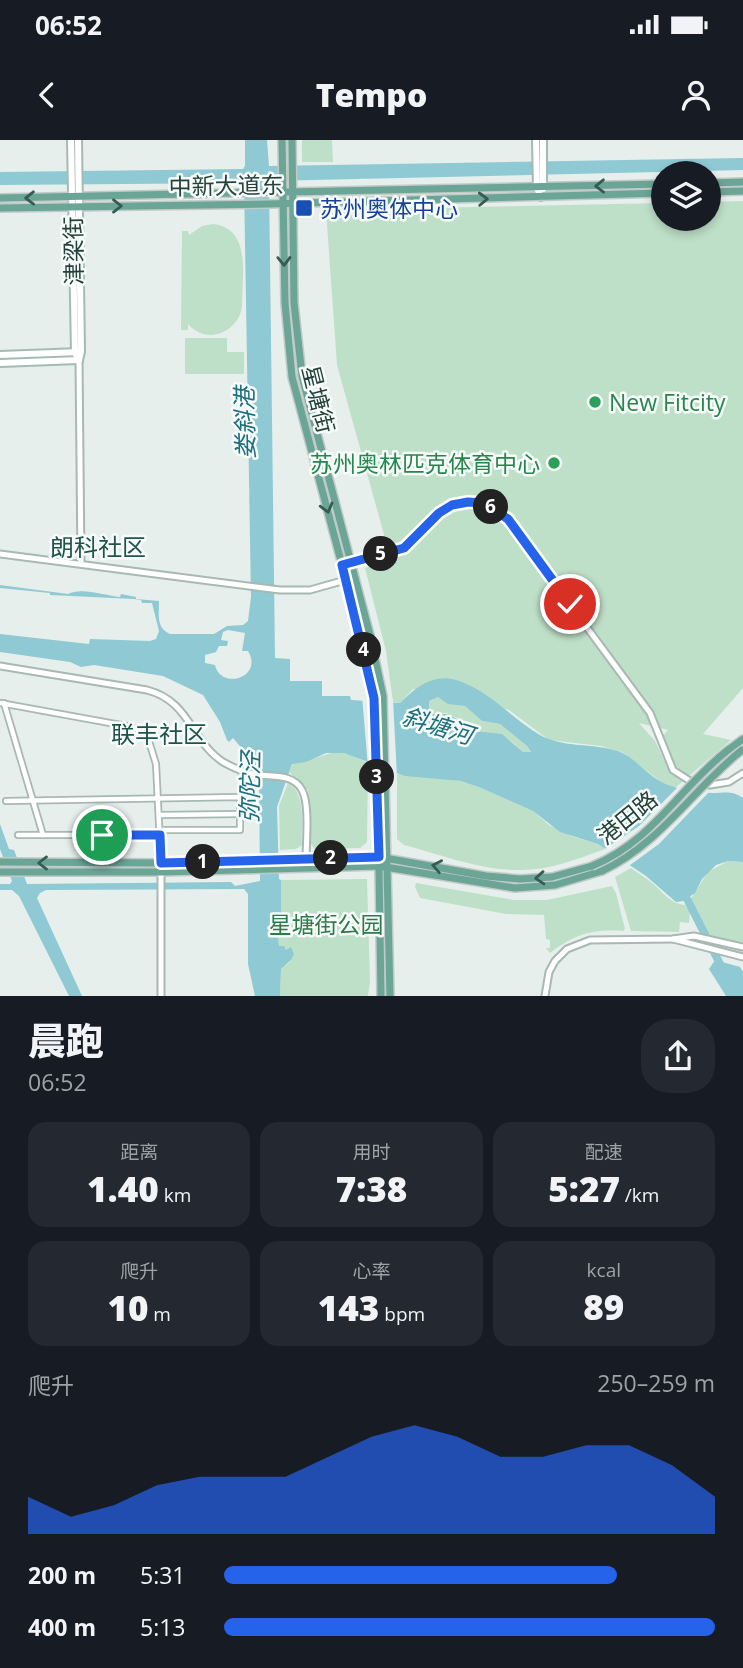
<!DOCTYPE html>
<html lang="zh">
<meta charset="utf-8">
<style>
body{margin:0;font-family:"Open Sans","Noto Sans SC",sans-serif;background:#242831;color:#f1f3f6;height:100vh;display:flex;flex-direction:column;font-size:26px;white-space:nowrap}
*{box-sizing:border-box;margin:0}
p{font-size:23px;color:#9ea1a6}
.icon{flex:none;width:38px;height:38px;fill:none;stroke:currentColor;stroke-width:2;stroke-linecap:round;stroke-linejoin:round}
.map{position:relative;height:856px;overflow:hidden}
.drawer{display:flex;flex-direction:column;background:#171b24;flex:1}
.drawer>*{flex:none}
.tools{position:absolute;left:651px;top:21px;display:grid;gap:14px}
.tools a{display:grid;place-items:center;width:70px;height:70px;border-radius:50%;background:#171b24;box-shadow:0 4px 10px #0003;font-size:35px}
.pin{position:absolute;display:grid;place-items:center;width:60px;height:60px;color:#fff;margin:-30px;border:4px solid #fff;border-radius:50%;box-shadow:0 2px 7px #0007}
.km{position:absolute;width:35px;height:35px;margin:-18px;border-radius:50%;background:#222;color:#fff;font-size:19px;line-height:35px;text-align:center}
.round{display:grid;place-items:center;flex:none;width:74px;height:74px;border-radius:28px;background:#242831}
.head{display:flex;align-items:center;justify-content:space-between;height:119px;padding:0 28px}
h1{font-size:38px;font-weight:800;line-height:52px}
.figures{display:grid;grid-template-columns:repeat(3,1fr);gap:10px;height:119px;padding:7px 28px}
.figures div{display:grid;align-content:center;border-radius:18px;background:#242831;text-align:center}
.figures b{font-size:35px;font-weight:800}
.figures small{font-size:19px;font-weight:400}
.figures p{font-size:19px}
.chart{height:196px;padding:14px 28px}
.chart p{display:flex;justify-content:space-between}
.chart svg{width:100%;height:126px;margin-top:7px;fill:#2563eb;opacity:.7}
ul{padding:0 28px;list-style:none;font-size:23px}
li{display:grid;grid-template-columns:112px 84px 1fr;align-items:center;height:52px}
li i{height:18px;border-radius:9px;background:#2563eb}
.status{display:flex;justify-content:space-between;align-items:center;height:49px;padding:0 35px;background:#171b24;direction:ltr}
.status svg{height:19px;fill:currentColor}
header{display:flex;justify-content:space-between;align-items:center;height:91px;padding:0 28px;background:#171b24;font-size:32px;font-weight:800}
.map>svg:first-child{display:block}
.green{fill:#bfe0c8;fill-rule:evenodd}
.water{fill:#8ec9d4;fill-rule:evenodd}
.pier{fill:#e6efeb}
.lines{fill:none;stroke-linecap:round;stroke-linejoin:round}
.river{stroke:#8ec9d4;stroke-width:8}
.minor-casing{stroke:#a8b8b2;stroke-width:8}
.tertiary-casing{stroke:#a8b8b2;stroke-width:9}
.secondary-casing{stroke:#a4bbb3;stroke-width:10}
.primary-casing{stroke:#c2cac8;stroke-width:10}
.minor{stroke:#fff;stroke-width:4.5}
.tertiary{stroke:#fff;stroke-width:5}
.secondary{stroke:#fff;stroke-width:6}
.primary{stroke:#6aa596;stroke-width:7}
.primary-bridge-casing{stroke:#c2cac8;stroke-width:10;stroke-linecap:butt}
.primary-bridge{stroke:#6aa596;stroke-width:7}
.oneway{stroke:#365b51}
.route-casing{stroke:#fff;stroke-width:14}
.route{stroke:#2563eb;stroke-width:9}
.transit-dot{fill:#1a4fb4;stroke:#f7fbf9;stroke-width:2.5}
.leisure-dot{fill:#2e9e5b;stroke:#f7fbf9;stroke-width:2.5}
.labels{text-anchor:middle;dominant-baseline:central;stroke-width:5;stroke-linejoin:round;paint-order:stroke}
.street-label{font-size:23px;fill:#24423a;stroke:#f7fbf9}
.transit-label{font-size:23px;fill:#164399;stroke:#f7fbf9;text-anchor:start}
.leisure-label{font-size:23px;fill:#27864d;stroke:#f7fbf9;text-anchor:start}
.park-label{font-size:23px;fill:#2d7a4b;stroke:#f7fbf9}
.water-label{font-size:24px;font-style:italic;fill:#1c6f80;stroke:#f7fbf9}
.neighbourhood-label{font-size:24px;fill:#1f5548;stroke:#f7fbf9}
</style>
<div class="status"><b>06:52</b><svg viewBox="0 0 49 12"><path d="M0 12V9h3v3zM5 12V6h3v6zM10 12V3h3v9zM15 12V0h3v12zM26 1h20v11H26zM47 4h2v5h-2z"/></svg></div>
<header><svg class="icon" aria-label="back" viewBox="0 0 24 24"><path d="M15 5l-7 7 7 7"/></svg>Tempo<svg class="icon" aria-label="person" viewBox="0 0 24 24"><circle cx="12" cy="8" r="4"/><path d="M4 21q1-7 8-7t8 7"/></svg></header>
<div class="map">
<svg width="743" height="856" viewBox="0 0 743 856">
<rect width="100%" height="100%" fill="#e6efeb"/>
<!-- green -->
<g class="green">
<path d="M302,0h30l1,22h-31z"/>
<path d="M743,61v487l-40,46 28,6 -56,48 -11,-4 -42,-32 -21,-6 -52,-6 -40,-30 -96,-21 -13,14 -7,-1 -7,-51 -21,-83 26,-8 -54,-195 -11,-155 337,-7v16h46v-17zM639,583l29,7 -6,7 10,31 -8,-8 -9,-19z"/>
<path d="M213,84c39,4 29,53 29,82 -3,26 -35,40 -54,18v6h-7l1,-99h6l1,4 13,-9z"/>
<path d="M185,198h42v14h17v22h-59z"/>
<path d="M438,557l8,5 19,4 17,15 18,3 27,22 4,6h-8c-18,-17 -20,-19 -45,-19l-19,-14 -13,-6 -17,1v-13z"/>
<path d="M340,612l8,2 20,9 -1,79 -7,6 -45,1 -5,-6 -2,-53 -19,-18 4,-9c17,-1 30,-10 47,-11z"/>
<path d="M397,633l64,8 20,7 52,23 16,14 22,11 27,8 7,5c-27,10 -55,21 -84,21 -39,1 -79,-15 -117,-25l-7,-6z"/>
<path d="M288,643c19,11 13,42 14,62l-6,4 -16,1 -1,-44z"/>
<path d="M728,721l15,1v82l-36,-9 -17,-35 18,-28z"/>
<path d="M631,728c6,5 14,9 20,14 12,10 18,21 34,23l5,7 -1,11 -9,-1 -1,10 -48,-1 -16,-54z"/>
<path d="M367,739l3,103 -2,14h-88l1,-27 10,-8 -6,-10 -6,-5 -2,-21 4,-1v-44z"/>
<path d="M416,743l98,17h33l65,-14 4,7 9,36 -2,2c-31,-2 -48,3 -73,22l-4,-5h4v-8l-4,-1 -2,-24 -38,-1 -86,-16 -5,-11z"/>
</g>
<!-- water -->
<g class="water">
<path d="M245,0h22l2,26 474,-8v12l-474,11 6,477 15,1v22h32v15h28l1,4 49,3c15,-15 33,-30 56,-23 33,10 55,38 84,55 22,13 53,8 78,16 19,7 32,29 53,35 12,4 29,7 42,7 12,0 19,-3 30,5v64l-15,-1 -12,4 -14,14 -7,14 -12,8 -7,1 -30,-26 -48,-32 -38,-12 -27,-21 -52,-23 -20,-7 -56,-5 -61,-23h-18l-20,9 -14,2 -15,43 2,72 2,1v44l-4,1 2,21h5l2,4 5,-3 3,7 -3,6 -10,9 -1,27h-25l-7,-32v-70l-4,-5 -198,1 -6,3 -3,5 45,98h-13l-50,-100 -7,-6h-12v-6h10l2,-3 -12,-32v-25l9,25 5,1 13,34 204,-2 4,4 25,-5 -1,-113 -19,-13 4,-4 -11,-13 -4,4 -2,-2 -7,-18 -17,-27 -40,-19 -69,-11 -13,2 -11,-5 -70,-10v-18l89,10 1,-5 60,2 6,-2 3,-8 -7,-28h-10l-1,-3 -7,-1 -84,-4v-2l-50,-5v-3l68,9c13,-7 35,1 52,3l1,-3 15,3v2l23,2c0,14 -3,27 11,33h44l13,-8 16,-1 5,-4 3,-24 -7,-414 -244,2v-13l243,-3 2,-3zM228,490l17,3 -3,18h6c16,26 -27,40 -33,14l-10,-2v-8l11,-3 3,-6h8l1,-5 -7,-1 2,-8zM438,557l10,7 17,2 17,15 18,3 27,22 4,6h-8l-21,-18 -28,-3 -25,-17h-20v-13z"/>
<path d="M715,820l25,7 3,5v24h-17l-17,-27z"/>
</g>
<!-- pier -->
<g class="pier">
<path d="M362,556l31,3 4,78 -29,-10z"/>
<path d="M680,645l32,4 -53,55 -33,24 -24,-17 37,-25z"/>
</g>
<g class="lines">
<!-- river -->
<path class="river" d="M682,749l40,79"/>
<defs>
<g id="minor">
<path d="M0,563l132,24 15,8 9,29 5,99"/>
<path d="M4,563l39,132"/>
<path d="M6,661l234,-4v33h-80"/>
<path d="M159,675l81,-1"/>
<path d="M18,695h143"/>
</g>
<g id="tertiary">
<path d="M79,220l2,204"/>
<path d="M0,414l280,36h30l39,-11"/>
<path d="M342,425c15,-4 52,-10 63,-18 13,-9 21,-24 34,-34 22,-18 49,-11 68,6l143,194 23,57 17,11 20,4 19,-3 14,-9"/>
<path d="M0,526l147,24c43,11 43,50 76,72 9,5 20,10 30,12 17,4 39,-2 49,16 8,14 4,53 4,69"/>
<path d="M161,723v133"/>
<path d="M673,799l70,18"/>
<path d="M545,856l4,-24 6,-11 12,-12 23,-9 83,-1 21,-3 49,11"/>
</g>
<g id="secondary">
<path d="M71,0l4,213 4,7"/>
<path d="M78,0l3,212 -2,8"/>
<path d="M536,0l1,48 4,9"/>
<path d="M543,0v49"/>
<path d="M0,215l80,-3"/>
<path d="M0,223l79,-3"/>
</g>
<g id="primary">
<path d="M282,0l3,163 7,74 70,263 12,58 3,42 4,256"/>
<path d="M292,0l2,163 8,73 68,259 13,61 7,300"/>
<path d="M709,43l34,-1"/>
<path d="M709,52l34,-1"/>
<path d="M0,58l663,-14"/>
<path d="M0,68l269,-4 394,-11"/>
<path d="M728,610l15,-11"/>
<path d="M0,722l161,1 218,-6 107,19 34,3 32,-2 40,-11"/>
<path d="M0,732h161l218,-6 136,22 40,-3 47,-14"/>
</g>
</defs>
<!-- minor casing -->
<use href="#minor" class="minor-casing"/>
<!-- tertiary casing -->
<use href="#tertiary" class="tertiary-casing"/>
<!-- secondary casing -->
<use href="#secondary" class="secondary-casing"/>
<!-- primary casing -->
<use href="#primary" class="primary-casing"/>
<!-- minor -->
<use href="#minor" class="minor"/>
<!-- tertiary -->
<use href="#tertiary" class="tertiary"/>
<!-- secondary -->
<use href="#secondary" class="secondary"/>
<!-- primary -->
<use href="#primary" class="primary"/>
<defs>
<g id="primary-bridge">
<path d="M592,726c61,-25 87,-78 136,-116"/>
<path d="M602,731c58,-27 91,-82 140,-121"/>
</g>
</defs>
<!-- primary-bridge casing -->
<use href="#primary-bridge" class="primary-bridge-casing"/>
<!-- primary-bridge -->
<use href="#primary-bridge" class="primary-bridge"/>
</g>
<!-- one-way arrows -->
<defs><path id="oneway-chevron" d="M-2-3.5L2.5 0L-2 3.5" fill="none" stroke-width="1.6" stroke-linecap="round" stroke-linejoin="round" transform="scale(1.75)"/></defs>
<g class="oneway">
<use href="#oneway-chevron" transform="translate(600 46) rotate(179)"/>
<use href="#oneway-chevron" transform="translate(30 58) rotate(179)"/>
<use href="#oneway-chevron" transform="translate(483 59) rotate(-2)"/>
<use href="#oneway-chevron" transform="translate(117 66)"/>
<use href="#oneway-chevron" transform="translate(284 121) rotate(89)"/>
<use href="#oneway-chevron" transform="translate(327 368) rotate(75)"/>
<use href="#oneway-chevron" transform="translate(43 723) rotate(-180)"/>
<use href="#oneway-chevron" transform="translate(437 726) rotate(-169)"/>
<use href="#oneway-chevron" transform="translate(540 738) rotate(176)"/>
</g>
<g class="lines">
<defs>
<path id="route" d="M102,695h58l1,28 218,-6 -5,-159 -32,-133 62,-17 35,-35 13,-8 16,-3 15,1 25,16 62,85"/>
</defs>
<!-- route casing -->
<use href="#route" class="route-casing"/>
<!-- route -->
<use href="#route" class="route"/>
</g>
<!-- markers -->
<rect class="transit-dot" x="295" y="59" width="18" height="18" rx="3.5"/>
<g class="leisure-dot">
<circle cx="595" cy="262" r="7"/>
<circle cx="554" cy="323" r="7"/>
</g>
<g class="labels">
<!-- street labels -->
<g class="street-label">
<text transform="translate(226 45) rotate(-1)">中新大道东</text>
<text transform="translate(73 111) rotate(-91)">津梁街</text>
<text transform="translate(319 259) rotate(76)">星塘街</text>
<text transform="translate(627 677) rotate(-39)">港田路</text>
</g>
<!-- transit labels -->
<g class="transit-label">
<text x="320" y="68">苏州奥体中心</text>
</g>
<!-- leisure labels -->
<g class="leisure-label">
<text x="609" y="262">New Fitcity</text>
<text x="540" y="323" text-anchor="end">苏州奥林匹克体育中心</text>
</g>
<!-- park labels -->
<g class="park-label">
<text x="326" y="784">星塘街公园</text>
</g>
<!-- water labels -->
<g class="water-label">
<text transform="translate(244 283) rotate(-91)">娄斜港</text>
<text transform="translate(438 585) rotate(17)">斜塘河</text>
<text transform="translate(249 647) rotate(-89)">弥陀泾</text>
</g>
<!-- neighbourhood labels -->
<g class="neighbourhood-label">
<text x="98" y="406">朗科社区</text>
<text x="159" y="593">联丰社区</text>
</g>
</g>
</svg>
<div class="tools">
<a><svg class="icon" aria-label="layers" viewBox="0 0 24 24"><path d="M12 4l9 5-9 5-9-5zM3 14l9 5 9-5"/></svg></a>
</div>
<div class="pin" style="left:102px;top:695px;background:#1e9e55"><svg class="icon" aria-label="arrive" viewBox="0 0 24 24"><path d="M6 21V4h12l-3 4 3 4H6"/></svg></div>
<div class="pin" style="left:570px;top:464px;background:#d93025"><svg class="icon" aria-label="check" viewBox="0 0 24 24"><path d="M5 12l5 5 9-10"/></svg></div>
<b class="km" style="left:203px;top:722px">1</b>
<b class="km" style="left:331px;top:718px">2</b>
<b class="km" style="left:377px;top:637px">3</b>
<b class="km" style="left:364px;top:510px">4</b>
<b class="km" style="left:381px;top:414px">5</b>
<b class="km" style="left:491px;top:367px">6</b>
</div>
<section class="drawer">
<div class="head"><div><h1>晨跑</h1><p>06:52</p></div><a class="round"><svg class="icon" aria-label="share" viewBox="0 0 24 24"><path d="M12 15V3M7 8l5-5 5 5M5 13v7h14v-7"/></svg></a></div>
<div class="figures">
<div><p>距离</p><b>1.40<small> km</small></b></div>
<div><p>用时</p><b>7:38</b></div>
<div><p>配速</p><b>5:27<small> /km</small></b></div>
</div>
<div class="figures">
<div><p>爬升</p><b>10<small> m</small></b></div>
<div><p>心率</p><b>143<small> bpm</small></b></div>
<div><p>kcal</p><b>89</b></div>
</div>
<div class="chart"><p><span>爬升</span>250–259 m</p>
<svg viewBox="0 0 160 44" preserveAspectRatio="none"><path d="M0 44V31L10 38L20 34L30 27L40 24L50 24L60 24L70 17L80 10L90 6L100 10L110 17L120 17L130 13L140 13L150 20L160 31V44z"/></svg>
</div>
<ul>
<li><b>200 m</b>5:31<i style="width:80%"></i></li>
<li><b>400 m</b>5:13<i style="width:100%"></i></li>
</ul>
</section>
